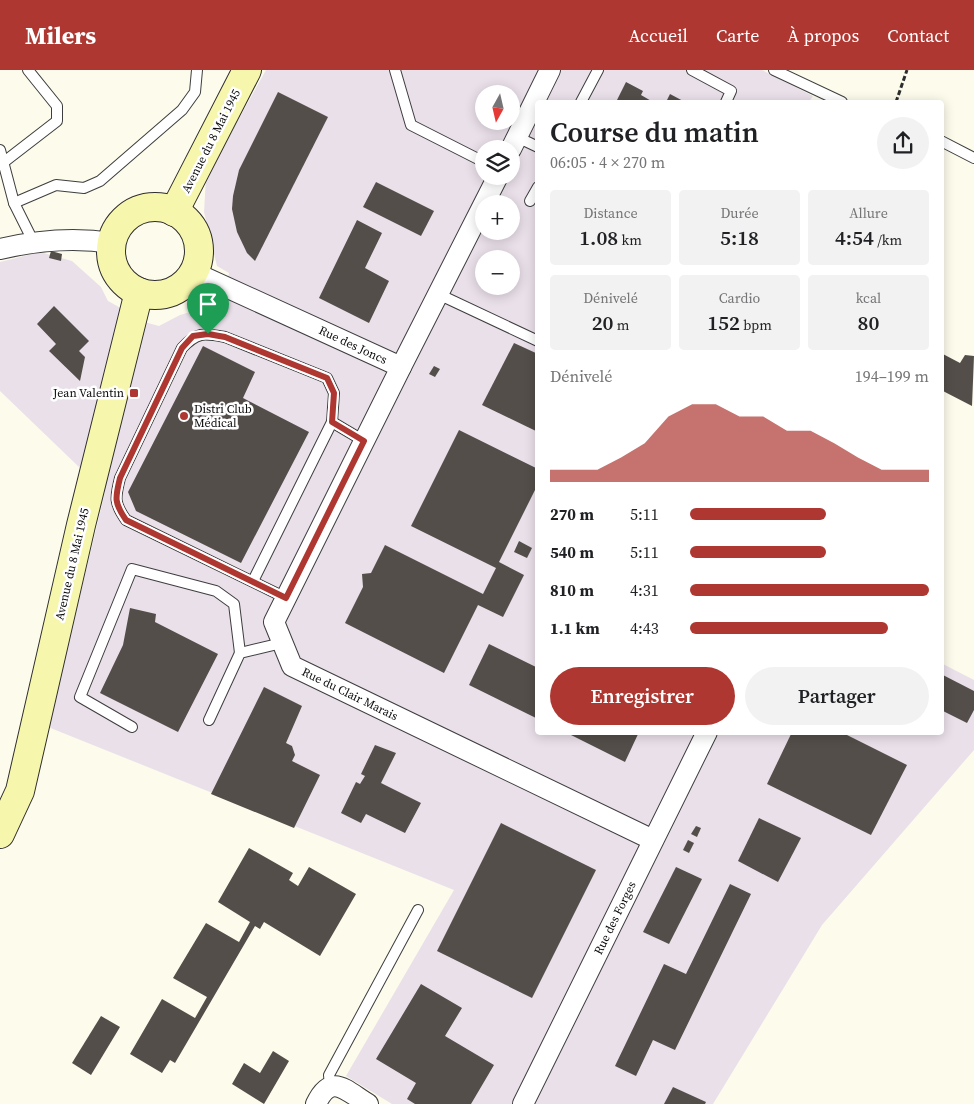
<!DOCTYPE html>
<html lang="fr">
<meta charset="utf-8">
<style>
body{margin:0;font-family:"Source Serif 4",serif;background:#f2f2f2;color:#202124;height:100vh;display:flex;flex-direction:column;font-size:19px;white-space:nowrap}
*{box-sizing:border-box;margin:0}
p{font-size:16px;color:#757577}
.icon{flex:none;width:28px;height:28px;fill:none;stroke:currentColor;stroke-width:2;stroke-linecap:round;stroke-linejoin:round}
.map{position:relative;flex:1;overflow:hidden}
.panel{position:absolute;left:535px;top:30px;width:409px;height:635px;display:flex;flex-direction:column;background:#fff;border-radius:5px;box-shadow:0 2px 12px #0003}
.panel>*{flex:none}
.needle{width:32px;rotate:188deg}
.controls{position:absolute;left:475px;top:15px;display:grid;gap:10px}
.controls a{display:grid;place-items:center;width:45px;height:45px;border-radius:50%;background:#fff;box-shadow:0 2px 12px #0003;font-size:25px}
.pin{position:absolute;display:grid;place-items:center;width:42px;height:42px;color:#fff;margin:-51px -21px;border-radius:50% 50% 50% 0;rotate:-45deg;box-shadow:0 0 5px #0007}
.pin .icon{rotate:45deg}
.round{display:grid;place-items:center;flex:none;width:52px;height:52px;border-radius:26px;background:#f2f2f2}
.headline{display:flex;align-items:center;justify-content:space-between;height:85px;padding:0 15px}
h1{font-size:28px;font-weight:600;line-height:38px}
.figures{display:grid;grid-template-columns:repeat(3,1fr);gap:8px;height:85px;padding:5px 15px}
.figures div{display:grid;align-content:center;border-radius:5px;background:#f2f2f2;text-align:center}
.figures b{font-size:21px;font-weight:600}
.figures small{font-size:14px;font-weight:400}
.figures p{font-size:14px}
.chart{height:140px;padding:10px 15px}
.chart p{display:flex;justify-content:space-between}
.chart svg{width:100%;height:90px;margin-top:5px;fill:#ae3731;opacity:.7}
.action{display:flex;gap:10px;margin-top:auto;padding:10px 15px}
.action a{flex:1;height:58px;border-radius:30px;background:#ae3731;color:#fff;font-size:20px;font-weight:600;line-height:58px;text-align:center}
.action a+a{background:#f2f2f2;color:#202124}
ul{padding:0 15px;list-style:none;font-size:16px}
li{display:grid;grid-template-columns:80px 60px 1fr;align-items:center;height:38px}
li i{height:12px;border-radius:6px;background:#ae3731}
header{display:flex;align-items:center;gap:30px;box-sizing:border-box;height:70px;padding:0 25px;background:#ae3731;color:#fff}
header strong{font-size:24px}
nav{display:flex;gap:28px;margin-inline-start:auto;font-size:18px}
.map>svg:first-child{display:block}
.industrial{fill:#eae0ea;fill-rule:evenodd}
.building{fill:#534e49}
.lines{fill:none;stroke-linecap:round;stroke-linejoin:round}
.lane-casing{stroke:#3e3e3e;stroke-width:12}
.street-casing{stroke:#3e3e3e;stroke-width:22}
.secondary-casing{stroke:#2d2d2d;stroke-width:30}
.path{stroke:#2d2d2d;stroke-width:3;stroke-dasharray:5 2.5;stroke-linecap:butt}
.lane{stroke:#fff;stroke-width:10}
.street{stroke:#fff;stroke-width:20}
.secondary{stroke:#f7f6ad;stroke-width:28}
.route-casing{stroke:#fff;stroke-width:10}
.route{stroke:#ae3731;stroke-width:6}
.poi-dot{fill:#ae3731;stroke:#fff;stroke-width:2}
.labels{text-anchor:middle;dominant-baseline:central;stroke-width:5;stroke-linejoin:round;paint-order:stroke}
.street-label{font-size:12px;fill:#0b0b0b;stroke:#fff}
.poi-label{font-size:12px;fill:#0b0b0b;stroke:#fff;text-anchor:end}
</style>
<header>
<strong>Milers</strong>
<nav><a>Accueil</a><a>Carte</a><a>À propos</a><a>Contact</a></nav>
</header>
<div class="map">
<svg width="974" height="1034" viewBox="0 0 974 1034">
<rect width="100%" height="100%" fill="#fdfbec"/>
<!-- industrial -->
<path class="industrial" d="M266,0h496l51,26 -4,6h-271v630h403v-69l33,17v70l-152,175 -109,179h-321l-46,-28 108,-186 -406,-163 57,-235 -105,-101v-129l40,-10 32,9 29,26 7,14 40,22 11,3 21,-11 21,-6h20l8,-36 -12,-7 -13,-54 2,-34zM484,24h27v27h-27zM484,79h27v27h-27zM484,134h27v27h-27zM484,189h27v27h-27z"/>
<!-- building -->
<g class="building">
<path d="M626,12l17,9 -2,4 12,7h-37z"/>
<path d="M278,22l50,25 -73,144 -8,-8 -10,-21 -5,-23 1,-13 6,-26z"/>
<path d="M670,24l15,8h-19z"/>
<path d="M376,112l58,29 -13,25 -58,-29z"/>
<path d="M357,150l25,13 -17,35 24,13 -20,42 -50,-25z"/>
<path d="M51,181l11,3 -1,7 -12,-3z"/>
<path d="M54,236l35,35 -10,10 6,6 -5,24 -31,-30 7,-7 -19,-20z"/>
<path d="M514,273l24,11v78l-56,-27z"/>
<path d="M203,276l52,26 -12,26 66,34 -68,131 -105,-52 -8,-19z"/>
<path d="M941,283l19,10 5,-8 9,1 -2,50 -31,-16z"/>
<path d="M434,296l6,3 -5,8 -6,-3z"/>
<path d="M459,360l79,39v15l-39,78 25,13 -21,42 -25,-12 -34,68 -99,-50 18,-36 -1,-13 9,-1 14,-28 98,49 13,-26 -85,-42z"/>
<path d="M519,471l13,7 -5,10 -13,-6z"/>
<path d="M130,538l26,6 -1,8 63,32 -40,78 -78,-39 23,-48z"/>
<path d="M489,574l49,24v51l-69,-34z"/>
<path d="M941,604l33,17v19l-7,13 -26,-13z"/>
<path d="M264,617l38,19 -16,37 6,3 3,9 -3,6 28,14 -26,53 -83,-34z"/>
<path d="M565,662h74l-14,30z"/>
<path d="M792,662h49l66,33 -36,70 -104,-51z"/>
<path d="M375,675l21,8 -15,30 40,20 -16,30 -39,-19 -5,9 -20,-10 15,-31 4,2 5,-8 -4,-2z"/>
<path d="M759,748l42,20 -23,44 -40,-21z"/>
<path d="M501,753l95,47 -64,128 -95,-47z"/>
<path d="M696,756l5,2 -4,9 -6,-3z"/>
<path d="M688,770l6,3 -5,10 -6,-3z"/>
<path d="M249,778l44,25 -4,7 9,6 11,-19 47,27 -36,62 -56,-34 -4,7 -5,-3 -80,137 -5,-3 -8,13 -32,-19 32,-55 33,19 12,-21 -34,-19 33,-55 33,19 11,-20 -32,-20z"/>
<path d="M676,797l26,12 -33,65 -26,-12z"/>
<path d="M730,814l21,10 -76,156 -22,-10 -17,36 -21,-10 49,-102 22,10z"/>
<path d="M421,914l41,24 -17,28 49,29 -23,39h-56l-8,-5 9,-16 -40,-24z"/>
<path d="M101,946l19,11 -29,48 -19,-12z"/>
<path d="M273,981l16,10 -25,43 -32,-20 12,-21 16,10z"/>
<path d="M673,1017l33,15 -1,2h-41z"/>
</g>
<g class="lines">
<defs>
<g id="lane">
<path d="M395,0l16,55 73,37"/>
<path d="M692,0l39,21 -5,11"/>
<path d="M774,0l68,32"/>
<path d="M581,32l17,-32"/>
<path d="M517,67l21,10"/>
<path d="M941,71l33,17"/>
<path d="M0,80l14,53"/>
<path d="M0,95l57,-44v-15l-29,-36"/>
<path d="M530,131l8,-14"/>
<path d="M33,171l-19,-38 42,-18 28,3 16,-7 82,-71 13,-18 2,-22"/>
<path d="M438,224l100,47"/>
<path d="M332,352l32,19"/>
<path d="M253,511l79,-159 2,-29 -7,-15 -102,-41c-22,-4 -28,-5 -43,11l-62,130c-5,20 -6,25 6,42l160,78"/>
<path d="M209,650l31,-67 42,-10"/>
<path d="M132,657l-52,-30 52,-128 84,22 18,13 6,49"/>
<path d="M330,1016l-1,-11 89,-165"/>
</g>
<g id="street">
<path d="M511,79l39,-79"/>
<path d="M0,179c38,-9 74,-12 112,-6"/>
<path d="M193,202l208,95 97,-191"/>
<path d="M401,297l-127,255 18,44 361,174"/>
<path d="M316,1034c15,-32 29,-14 52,0"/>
<path d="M523,1034l184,-372"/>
</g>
<g id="secondary">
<circle cx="155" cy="181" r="44"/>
<path d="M174,142l73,-142"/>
<path d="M0,764l20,-43 61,-266 58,-233"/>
</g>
</defs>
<!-- lane casing -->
<use href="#lane" class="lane-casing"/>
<!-- street casing -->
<use href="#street" class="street-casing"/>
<!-- secondary casing -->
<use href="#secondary" class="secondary-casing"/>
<!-- path -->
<path class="path" d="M896,32l11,-32"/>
<!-- lane -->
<use href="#lane" class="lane"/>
<!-- street -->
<use href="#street" class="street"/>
<!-- secondary -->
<use href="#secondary" class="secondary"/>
</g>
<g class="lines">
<defs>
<path id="route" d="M208,264l17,3 102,41 7,15 -2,29 32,19 -78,157 -160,-78c-12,-17 -11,-22 -6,-42l62,-130 11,-12z"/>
</defs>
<!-- route casing -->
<use href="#route" class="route-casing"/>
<!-- route -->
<use href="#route" class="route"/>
</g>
<!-- markers -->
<g class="poi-dot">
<rect x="129" y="318" width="10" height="10" rx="2.5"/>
<circle cx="184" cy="346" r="5"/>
</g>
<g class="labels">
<!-- street labels -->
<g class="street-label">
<text transform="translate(211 71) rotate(-63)">Avenue du 8 Mai 1945</text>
<text transform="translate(353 275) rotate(25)">Rue des Joncs</text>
<text transform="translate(72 494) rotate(-77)">Avenue du 8 Mai 1945</text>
<text transform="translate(350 624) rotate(26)">Rue du Clair Marais</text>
<text transform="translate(615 848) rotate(-64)">Rue des Forges</text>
</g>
<!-- poi labels -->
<g class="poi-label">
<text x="124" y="323">Jean Valentin</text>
<text x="194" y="339" text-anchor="start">Distri Club<tspan x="194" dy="14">Médical</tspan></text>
</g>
</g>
</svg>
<div class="controls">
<a><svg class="needle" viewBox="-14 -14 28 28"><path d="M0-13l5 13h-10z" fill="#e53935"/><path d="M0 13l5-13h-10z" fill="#757577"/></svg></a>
<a><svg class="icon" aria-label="layers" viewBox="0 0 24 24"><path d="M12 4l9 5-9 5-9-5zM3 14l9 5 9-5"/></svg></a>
<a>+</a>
<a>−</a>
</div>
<div class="pin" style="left:208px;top:264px;background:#1e9e55"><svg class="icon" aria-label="arrive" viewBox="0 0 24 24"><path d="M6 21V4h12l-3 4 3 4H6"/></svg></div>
<section class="panel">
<div class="headline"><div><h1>Course du matin</h1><p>06:05 · 4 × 270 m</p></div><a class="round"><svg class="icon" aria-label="share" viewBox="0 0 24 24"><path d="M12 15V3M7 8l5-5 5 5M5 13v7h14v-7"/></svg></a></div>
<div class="figures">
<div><p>Distance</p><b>1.08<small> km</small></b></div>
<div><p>Durée</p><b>5:18</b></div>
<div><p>Allure</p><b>4:54<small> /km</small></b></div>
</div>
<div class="figures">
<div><p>Dénivelé</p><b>20<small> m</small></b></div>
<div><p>Cardio</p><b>152<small> bpm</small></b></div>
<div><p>kcal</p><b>80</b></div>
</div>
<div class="chart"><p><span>Dénivelé</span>194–199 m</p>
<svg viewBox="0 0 160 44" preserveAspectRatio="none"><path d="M0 44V38L10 38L20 38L30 32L40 25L50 12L60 6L70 6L80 12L90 12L100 19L110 19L120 25L130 32L140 38L150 38L160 38V44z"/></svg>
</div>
<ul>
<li><b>270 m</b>5:11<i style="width:57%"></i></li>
<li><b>540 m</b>5:11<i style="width:57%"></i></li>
<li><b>810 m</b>4:31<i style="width:100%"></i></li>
<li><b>1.1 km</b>4:43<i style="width:83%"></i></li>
</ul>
<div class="action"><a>Enregistrer</a><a>Partager</a></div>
</section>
</div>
